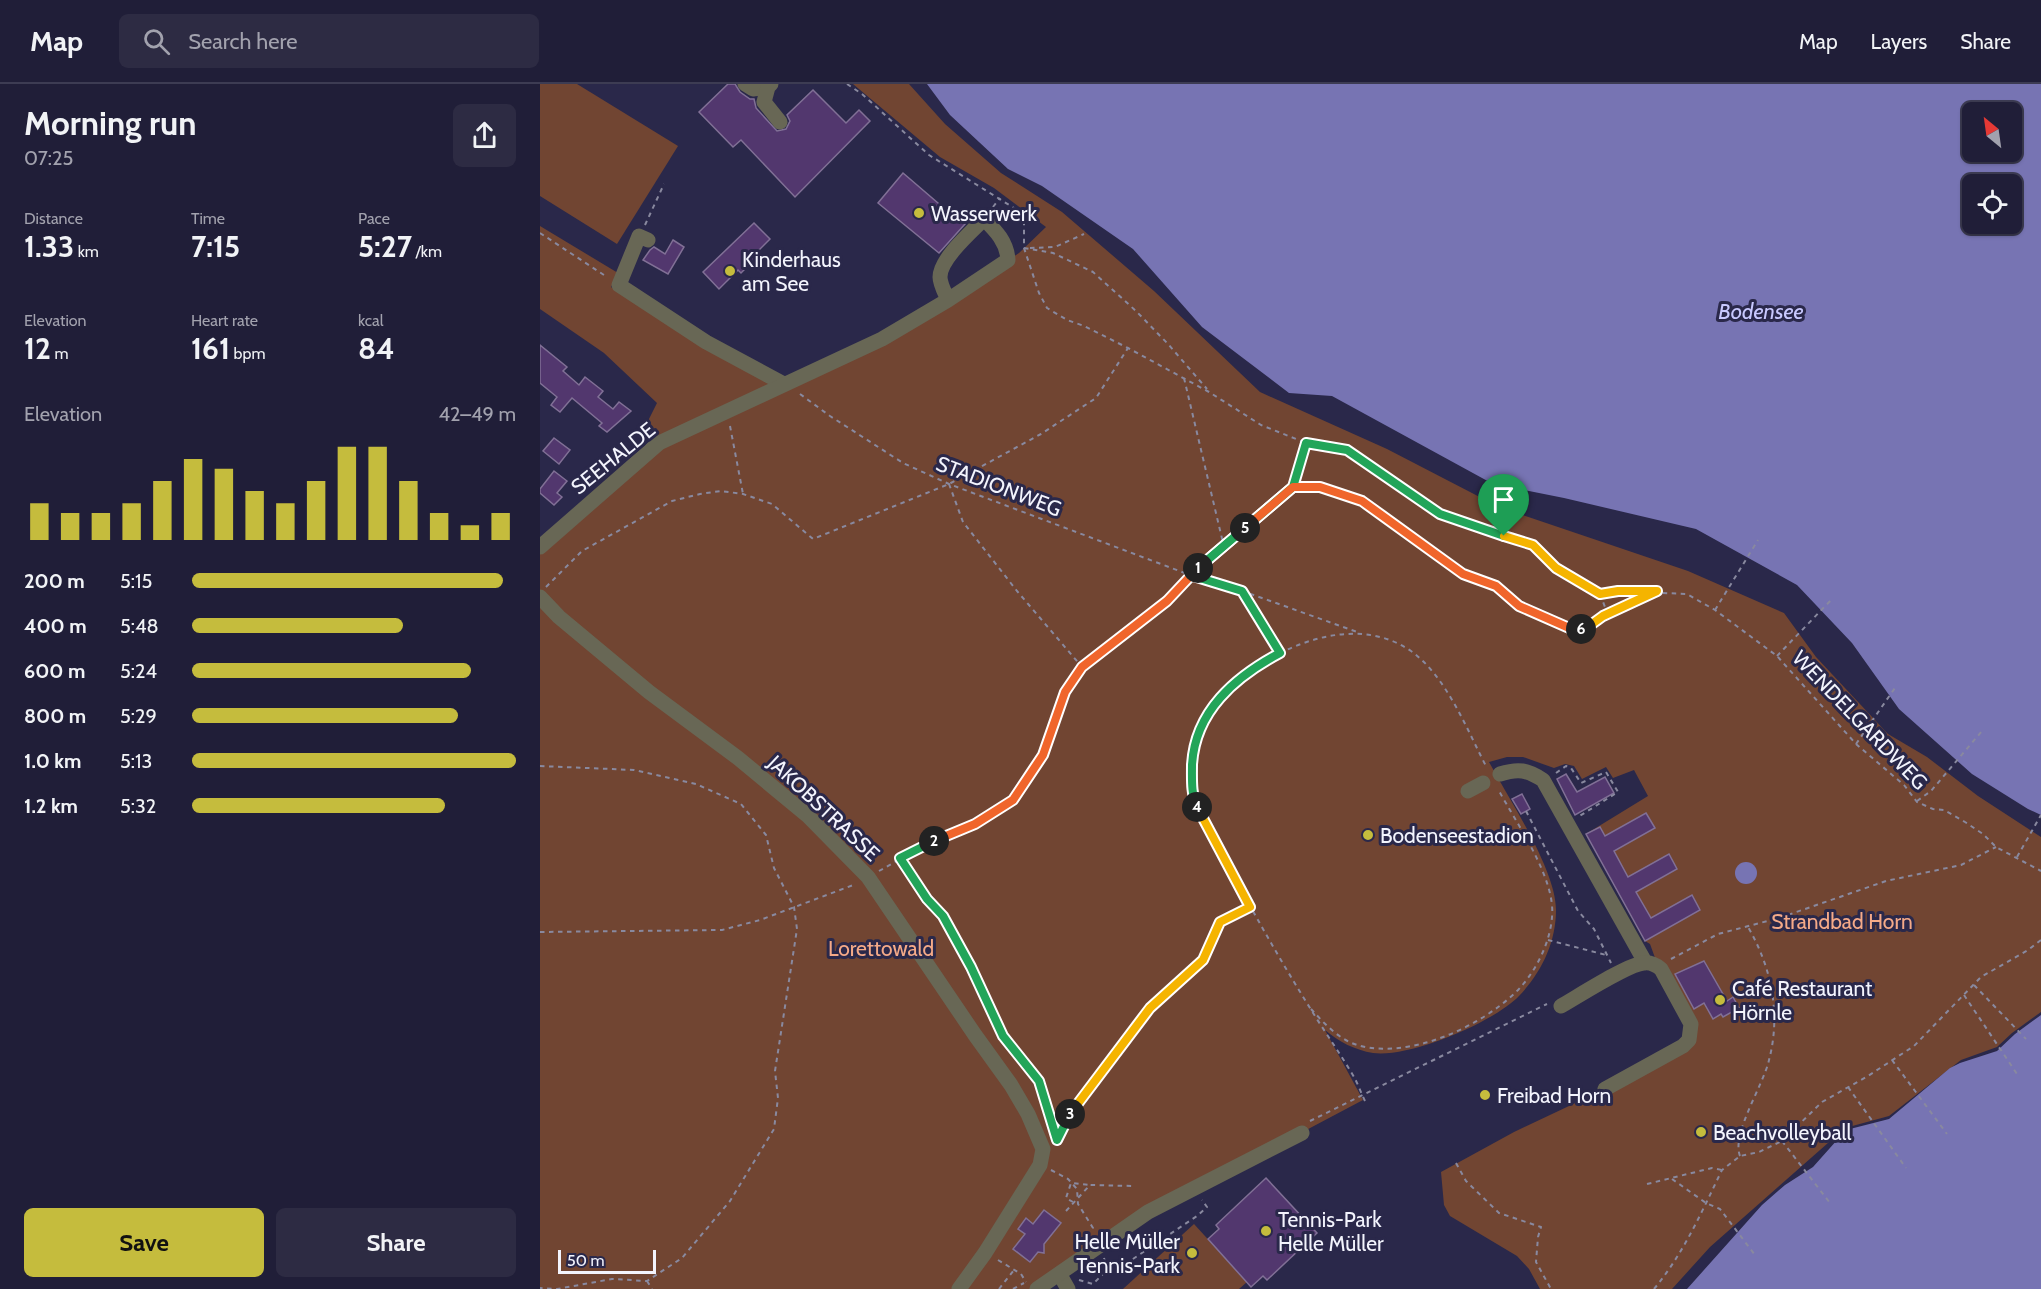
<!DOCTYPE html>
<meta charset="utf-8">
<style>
body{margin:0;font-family:Cabin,sans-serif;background:#2d2b43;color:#f1f3f6;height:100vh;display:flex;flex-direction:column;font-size:22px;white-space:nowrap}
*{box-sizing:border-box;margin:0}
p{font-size:20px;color:#a2a2ae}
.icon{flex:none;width:33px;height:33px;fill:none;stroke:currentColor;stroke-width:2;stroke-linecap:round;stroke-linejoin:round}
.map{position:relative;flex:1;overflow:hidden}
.sheet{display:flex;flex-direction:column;background:#201e38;width:540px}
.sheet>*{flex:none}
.needle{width:39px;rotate:331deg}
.fabs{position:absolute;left:1422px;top:18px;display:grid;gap:12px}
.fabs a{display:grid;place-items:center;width:60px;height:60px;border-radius:9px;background:#201e38;box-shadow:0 2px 4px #0004,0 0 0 2px #3d3c53;font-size:30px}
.scale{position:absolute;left:18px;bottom:15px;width:98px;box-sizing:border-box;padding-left:6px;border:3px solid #f3f4fd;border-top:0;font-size:16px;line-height:21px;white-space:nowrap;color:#f3f4fd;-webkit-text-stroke:4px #2a284a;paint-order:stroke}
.pin{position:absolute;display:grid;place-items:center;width:51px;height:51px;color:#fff;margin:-62px -26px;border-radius:50% 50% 50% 0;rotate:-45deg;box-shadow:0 0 6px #0007}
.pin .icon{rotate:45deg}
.km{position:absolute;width:30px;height:30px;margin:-15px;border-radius:50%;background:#222;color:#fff;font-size:16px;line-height:30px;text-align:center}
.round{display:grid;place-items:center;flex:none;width:63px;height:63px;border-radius:9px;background:#2d2b43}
.summary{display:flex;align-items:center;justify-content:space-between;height:102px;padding:0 24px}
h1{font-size:33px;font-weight:800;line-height:45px}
.stats{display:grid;grid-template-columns:repeat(3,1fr);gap:9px;height:102px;padding:6px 24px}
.stats div{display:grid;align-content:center}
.stats b{font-size:30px;font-weight:800}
.stats small{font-size:16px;font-weight:400}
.stats p{font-size:16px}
.chart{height:168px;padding:12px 24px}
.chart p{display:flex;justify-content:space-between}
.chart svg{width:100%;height:108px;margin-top:6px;stroke:#c5bc3d;stroke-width:6}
.action{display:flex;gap:12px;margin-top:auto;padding:12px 24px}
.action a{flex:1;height:69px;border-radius:9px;background:#c5bc3d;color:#111;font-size:24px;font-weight:800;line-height:69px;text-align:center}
.action a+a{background:#2d2b43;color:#f1f3f6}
ul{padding:0 24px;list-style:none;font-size:20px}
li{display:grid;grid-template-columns:96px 72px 1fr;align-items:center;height:45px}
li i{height:15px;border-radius:8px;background:#c5bc3d}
header{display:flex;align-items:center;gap:36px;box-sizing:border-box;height:84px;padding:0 30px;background:#201e38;border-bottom:2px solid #3d3c53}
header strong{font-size:28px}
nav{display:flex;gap:33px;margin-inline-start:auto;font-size:21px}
.search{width:420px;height:54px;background:#2d2b43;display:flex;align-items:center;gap:15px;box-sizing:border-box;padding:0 21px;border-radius:9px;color:#a2a2ae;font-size:22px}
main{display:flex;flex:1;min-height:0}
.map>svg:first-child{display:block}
.green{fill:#714532}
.water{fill:#7774b3;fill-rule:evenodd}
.building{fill:#52376e;stroke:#817096;stroke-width:1.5}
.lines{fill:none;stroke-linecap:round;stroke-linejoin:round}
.path{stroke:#89899f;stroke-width:2;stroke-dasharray:4.5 4.5;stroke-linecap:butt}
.minor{stroke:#686755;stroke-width:15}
.split-1-casing{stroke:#fff;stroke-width:12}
.split-2-casing{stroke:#fff;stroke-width:12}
.split-3-casing{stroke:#fff;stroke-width:12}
.split-4-casing{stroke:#fff;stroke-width:12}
.split-5-casing{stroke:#fff;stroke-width:12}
.split-6-casing{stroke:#fff;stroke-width:12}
.split-7-casing{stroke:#fff;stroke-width:12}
.split-1{stroke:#22a559;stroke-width:8}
.split-2{stroke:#f0652b;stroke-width:8}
.split-3{stroke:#22a559;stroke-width:8}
.split-4{stroke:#f5b400;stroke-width:8}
.split-5{stroke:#22a559;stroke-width:8}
.split-6{stroke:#f0652b;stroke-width:8}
.split-7{stroke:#f5b400;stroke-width:8}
.poi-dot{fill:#c5bc3d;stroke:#2a284a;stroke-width:2}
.labels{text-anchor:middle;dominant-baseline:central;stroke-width:6;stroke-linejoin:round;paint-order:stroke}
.poi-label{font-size:21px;fill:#f3f4fd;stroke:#2a284a;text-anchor:start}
.street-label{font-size:21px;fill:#f3f4fd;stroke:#2a284a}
.park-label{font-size:21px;fill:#f5aa88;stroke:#2a284a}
.water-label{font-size:22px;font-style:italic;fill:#c8c8fe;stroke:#2a284a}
</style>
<header>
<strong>Map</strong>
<div class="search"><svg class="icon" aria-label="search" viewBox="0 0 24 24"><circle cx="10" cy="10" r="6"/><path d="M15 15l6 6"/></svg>Search here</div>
<nav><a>Map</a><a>Layers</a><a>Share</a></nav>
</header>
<main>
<section class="sheet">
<div class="summary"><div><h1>Morning run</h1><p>07:25</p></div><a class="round"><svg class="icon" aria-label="share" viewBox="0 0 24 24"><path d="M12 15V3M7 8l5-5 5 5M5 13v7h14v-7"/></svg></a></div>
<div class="stats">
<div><p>Distance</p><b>1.33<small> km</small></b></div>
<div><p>Time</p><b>7:15</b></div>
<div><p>Pace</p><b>5:27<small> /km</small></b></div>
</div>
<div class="stats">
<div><p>Elevation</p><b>12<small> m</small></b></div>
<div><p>Heart rate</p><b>161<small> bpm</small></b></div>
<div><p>kcal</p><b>84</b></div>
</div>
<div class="chart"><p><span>Elevation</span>42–49 m</p>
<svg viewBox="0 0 160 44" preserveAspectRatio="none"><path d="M5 44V29M15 44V33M25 44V33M35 44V29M45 44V20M55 44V11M65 44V15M75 44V24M85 44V29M95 44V20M105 44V6M115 44V6M125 44V20M135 44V33M145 44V38M155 44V33"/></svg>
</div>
<ul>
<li><b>200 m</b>5:15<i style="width:96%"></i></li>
<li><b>400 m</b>5:48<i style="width:65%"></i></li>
<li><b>600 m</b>5:24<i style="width:86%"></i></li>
<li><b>800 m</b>5:29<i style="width:82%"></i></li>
<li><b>1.0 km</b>5:13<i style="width:100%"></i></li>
<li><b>1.2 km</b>5:32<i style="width:78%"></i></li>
</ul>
<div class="action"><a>Save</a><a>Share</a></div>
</section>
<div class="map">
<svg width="1501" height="1205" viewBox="0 0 1501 1205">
<rect width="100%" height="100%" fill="#2a284a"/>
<!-- green -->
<g class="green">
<path d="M0,0h37l101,62 -61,98 -77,-48z"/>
<path d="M313,0h56l36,40 56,49 61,39 92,79 106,101 127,57 112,58 189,64 96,42 32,44 72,77 39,23 51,39 63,41v175l-29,21 -15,14 -36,13 -72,56 -44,12 -135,119 -38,42h-132l-11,-20 -12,-13 -67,-40 -6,-11 -3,-33 73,-40 91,-43 86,-55 -33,-68 -8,-22 -5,-3 -59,-107 62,-38 -14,-26 -21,8 -7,-11 -24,12 -8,-13 -9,-2 -11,4 -31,-11h-16l-18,5c20,37 67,108 67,148 0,33 -15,63 -37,86 -25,26 -109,62 -146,57 -18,-3 -34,-11 -48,-23l38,70 -234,124 -98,65h-491v-742l119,-104 289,-143 71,-47 27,-26 -52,-39 -54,-31z"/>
<path d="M0,142l78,47 -7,14 71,47 91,51 -118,54 -11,-10 13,-26 -53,-50 -64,-44z"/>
<path d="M654,1140l53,58 -8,7h-116z"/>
</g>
<!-- water -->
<g class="water">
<path d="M387,0h1114v731l-13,-6 -56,-35 -73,-65 -47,-66 -55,-58 -101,-56 -132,-31 -71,-14 -161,-88 -43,-3 -87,-66 -69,-78 -91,-63 -34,-17 -58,-54zM1432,28h40v40h-40zM1432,100h40v40h-40z"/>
<circle cx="1206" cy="789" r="11"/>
<path d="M1501,931v274h-354l75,-84 23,-20 28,-18 33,-37 43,-11 61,-51 10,-5 37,-12 18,-17z"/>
</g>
<!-- building -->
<g class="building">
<path d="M188,0h7l5,8 10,7h4l2,9 21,23 9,-2 4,-8 -3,-6 26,-25 33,33 13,-13 11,11 -75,76 -54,-57 -8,7 -34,-35z"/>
<path d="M363,89l56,48 1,-1 5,4 -26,29 -61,-50z"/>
<path d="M214,139l16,16 -12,12 2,3 -19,19 -3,-3 -19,19 -16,-17z"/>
<path d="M133,156l11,7 -16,27 -25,-14 7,-10 4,-3 11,7z"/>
<path d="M0,261l27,22 -4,4 16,14 6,-8 18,14 -5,6 15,12 6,-7 12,9 -24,21 -8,-6 3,-3 -30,-25 -12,14 -9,-7 6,-8 -17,-14z"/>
<path d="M14,354l16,12 -11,14 -16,-13z"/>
<path d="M14,387l13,10 -10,12 5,4 -8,8 -14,-12v-4z"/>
<path d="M1026,690l11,18 28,-15 9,16 -39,22 -18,-36z"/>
<path d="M982,710l8,15 -9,5 -9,-15z"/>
<path d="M1106,729l9,15 -41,23 14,26 41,-23 8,15 -41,23 15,26 41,-23 8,15 -55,31 -59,-107 14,-7 5,9z"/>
<path d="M1164,877l23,40 6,-4 6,11 -16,9 -2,-3 -8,5 -9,-16 -10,6 -19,-35z"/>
<path d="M726,1094l51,55 -50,47 -4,-4 -12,11 -43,-48 11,-10 -3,-4z"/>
<path d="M504,1126l17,13 -17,21v9l-6,-1 -8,10 -17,-13 12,-15 -7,-5 8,-11 7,6z"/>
</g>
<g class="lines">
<!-- path -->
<g class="path">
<path d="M307,0l15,10 67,61 85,53 10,13v27l15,45 8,15 20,12 17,6 44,22 81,44 52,33 45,18 41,7 93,64 93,31 23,23 44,26"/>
<path d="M453,123l7,-9"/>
<path d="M105,141l19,-41"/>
<path d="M0,149l67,44"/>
<path d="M484,164l29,5 40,19 43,39 32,33 39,45"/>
<path d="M490,164l25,-1 29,-13"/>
<path d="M644,294l40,169"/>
<path d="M260,310l30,22 73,47 46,21 241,91 30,8 140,50"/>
<path d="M190,342l13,68"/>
<path d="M409,400l14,38 54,69 65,76"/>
<path d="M753,403h27l42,14 101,73 33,12 23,20 65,29"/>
<path d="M6,503l36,-36 90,-50 28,-7 21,-3 22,3 29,10 41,35 136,-55 92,-50 55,-36 32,-50"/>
<path d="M702,507l38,62"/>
<path d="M1060,510l18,-3 69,3 28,16 62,46 79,88 48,41 13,17 16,7 11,1 21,12 18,12 13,13 45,24"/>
<path d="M1060,510l5,13 -2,9"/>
<path d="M1175,526l43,-70"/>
<path d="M1036,547l16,-7 11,-8 52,-23"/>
<path d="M1237,572l55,-57"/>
<path d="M1316,660l41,-59"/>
<path d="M0,682l94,4 62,14 45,20 25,31 8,33 20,39 3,22 -22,142 3,27 -4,31 -44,72 -48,57 -35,23 -35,-2 -55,10 -17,-1"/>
<path d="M1016,689l10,-7 5,2 10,15 25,-11 12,20 -40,25"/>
<path d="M1377,717l14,-10 51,-60"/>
<path d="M986,727l52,100 16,18 17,34"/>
<path d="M1477,773l24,-42"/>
<path d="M361,775l26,40 16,17 28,51 32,69 36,45 18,59"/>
<path d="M339,787l50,-28 46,-19 38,-24 30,-45 22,-63 17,-25 85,-66 23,-26 103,-88 13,-44"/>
<path d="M0,848l182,-2 38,-10 96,-36"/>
<path d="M1008,856l58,15"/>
<path d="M1131,875l47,-25 61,-16 107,-37 75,-16 35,-18"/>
<path d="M1434,901l52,54"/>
<path d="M1424,911l55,82"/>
<path d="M771,925c13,14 27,30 46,36 52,15 124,-18 161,-55 18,-19 32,-47 34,-73 4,-39 -36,-94 -54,-128"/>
<path d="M1352,976l55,74"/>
<path d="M1308,1003l58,81"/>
<path d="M825,1017c-4,-8 -7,-17 -11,-24 -14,-24 -30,-46 -44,-69 -30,-48 -57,-96 -84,-146 -13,-25 -34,-52 -34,-82 -1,-30 6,-57 25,-80 7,-10 20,-20 30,-27 46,-33 113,-57 164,-22 36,26 56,79 76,117"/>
<path d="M770,1037l237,-117"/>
<path d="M516,1056l10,-20 84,-112 53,-48 17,-38 30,-15"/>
<path d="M1242,1057l48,62"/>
<path d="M1200,1072c-9,-22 24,-72 29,-96 12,-45 3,-92 -21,-133"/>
<path d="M916,1079l10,18 33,32 42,14 -3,10 -2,25 15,27"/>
<path d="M511,1086l17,9 9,10 1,15 15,24v4"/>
<path d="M1132,1095l34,24 14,6 35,46"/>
<path d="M1107,1100l65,-16 10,2"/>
<path d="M533,1118l-7,-4 5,-15 18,2"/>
<path d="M526,1127l24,-26 42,1"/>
<path d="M564,1174l3,12"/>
<path d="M458,1176l23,14 5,8"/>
<path d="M539,1196l14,4 14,-14 14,-3 76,-51 10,-9 -5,-7"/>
<path d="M107,1197l5,8"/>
<path d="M459,1205l15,-19"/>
<path d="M473,1205l11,-6"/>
<path d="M1114,1205c30,-36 48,-78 68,-119l18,-14 19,-4 23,-11 40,-39 46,-26 46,-30 67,-69 47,-27 13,-10"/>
</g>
<!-- minor -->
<g class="minor">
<path d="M205,0l8,5 15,-2"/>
<path d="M231,0l-3,3 -4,15 16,20"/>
<path d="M108,156l-9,-4 -20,49 87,57 78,42"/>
<path d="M0,463l119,-104 223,-104 66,-39 60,-40c-1,-18 -12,-29 -24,-41 -13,13 -44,40 -44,58 0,7 5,16 8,23"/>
<path d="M0,513l19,20 90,75 89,66 70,58 60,61 107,158 36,50 17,29 15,35 -3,16 -55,88 -26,36"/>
<path d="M960,690c19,-6 27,-4 43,6l102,182"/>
<path d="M928,707l15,-8"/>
<path d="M1021,922c16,-9 67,-42 83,-43 6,-1 12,2 17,6l30,55 -2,16 -6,6 -78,43"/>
<path d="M520,1191l8,14"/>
<path d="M497,1205l111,-77 154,-79"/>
</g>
</g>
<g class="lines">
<defs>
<path id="split-1" d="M658,484l95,-81 13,-44 41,7 93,64 64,22"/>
<path id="split-2" d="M394,757l41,-17 38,-24 30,-45 22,-63 17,-25 85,-66 31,-33"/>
<path id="split-3" d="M394,757l-34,17 27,41 16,17 28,51 32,69 36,45 18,59 13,-26"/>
<path id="split-4" d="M530,1030l80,-106 53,-48 17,-38 30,-15 -53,-100"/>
<path id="split-5" d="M657,723c-6,-13 -5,-28 -5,-42 3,-54 43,-88 88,-112l-38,-62 -52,-16 55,-47"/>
<path id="split-6" d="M705,444l48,-41h27l42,14 101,73 33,12 23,20 57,25 5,-2"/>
<path id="split-7" d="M964,452l29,9 23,23 44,26 18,-3h39l-54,25 -11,8 -11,5"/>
</defs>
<!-- split-1 casing -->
<use href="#split-1" class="split-1-casing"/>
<!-- split-2 casing -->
<use href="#split-2" class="split-2-casing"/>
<!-- split-3 casing -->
<use href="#split-3" class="split-3-casing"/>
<!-- split-4 casing -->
<use href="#split-4" class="split-4-casing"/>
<!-- split-5 casing -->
<use href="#split-5" class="split-5-casing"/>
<!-- split-6 casing -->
<use href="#split-6" class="split-6-casing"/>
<!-- split-7 casing -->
<use href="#split-7" class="split-7-casing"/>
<!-- split-1 -->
<use href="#split-1" class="split-1"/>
<!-- split-2 -->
<use href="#split-2" class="split-2"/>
<!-- split-3 -->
<use href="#split-3" class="split-3"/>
<!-- split-4 -->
<use href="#split-4" class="split-4"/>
<!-- split-5 -->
<use href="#split-5" class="split-5"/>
<!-- split-6 -->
<use href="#split-6" class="split-6"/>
<!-- split-7 -->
<use href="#split-7" class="split-7"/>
</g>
<!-- markers -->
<g class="poi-dot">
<circle cx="379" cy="129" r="6"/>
<circle cx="190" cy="187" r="6"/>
<circle cx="828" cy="751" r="6"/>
<circle cx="1180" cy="916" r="6"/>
<circle cx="945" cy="1011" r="6"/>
<circle cx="1161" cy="1048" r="6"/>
<circle cx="726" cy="1147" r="6"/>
<circle cx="652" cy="1169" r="6"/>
</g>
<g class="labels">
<!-- poi labels -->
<g class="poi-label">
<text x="391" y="129">Wasserwerk</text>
<text x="202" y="175">Kinderhaus<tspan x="202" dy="24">am See</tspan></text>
<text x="840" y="751">Bodenseestadion</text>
<text x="1192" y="904">Café Restaurant<tspan x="1192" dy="24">Hörnle</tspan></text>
<text x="957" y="1011">Freibad Horn</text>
<text x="1173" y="1048">Beachvolleyball</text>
<text x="738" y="1135">Tennis-Park<tspan x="738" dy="24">Helle Müller</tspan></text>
<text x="640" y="1157" text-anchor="end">Helle Müller<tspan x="640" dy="24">Tennis-Park</tspan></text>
</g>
<!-- street labels -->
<g class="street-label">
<text transform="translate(73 374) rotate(-39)">SEEHALDE</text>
<text transform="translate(459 402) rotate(21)">STADIONWEG</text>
<text transform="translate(1320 636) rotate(46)">WENDELGARDWEG</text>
<text transform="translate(284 724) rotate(43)">JAKOBSTRASSE</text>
</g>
<!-- park labels -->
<g class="park-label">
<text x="1302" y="837">Strandbad Horn</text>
<text x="341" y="864">Lorettowald</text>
</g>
<!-- water labels -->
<g class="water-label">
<text x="1221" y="227">Bodensee</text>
</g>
</g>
</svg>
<div class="fabs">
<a><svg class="needle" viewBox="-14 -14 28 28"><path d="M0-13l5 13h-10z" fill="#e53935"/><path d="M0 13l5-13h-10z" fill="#a2a2ae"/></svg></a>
<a><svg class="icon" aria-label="locate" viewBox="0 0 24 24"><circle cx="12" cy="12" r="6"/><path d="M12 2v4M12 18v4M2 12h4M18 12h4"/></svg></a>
</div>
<div class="scale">50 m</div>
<div class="pin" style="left:964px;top:452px;background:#1e9e55"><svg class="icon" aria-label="arrive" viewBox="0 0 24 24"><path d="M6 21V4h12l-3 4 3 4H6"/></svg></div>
<b class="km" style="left:658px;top:484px">1</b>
<b class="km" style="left:394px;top:757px">2</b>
<b class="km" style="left:530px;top:1030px">3</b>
<b class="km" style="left:657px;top:723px">4</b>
<b class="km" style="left:705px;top:444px">5</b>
<b class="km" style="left:1041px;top:545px">6</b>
</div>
</main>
